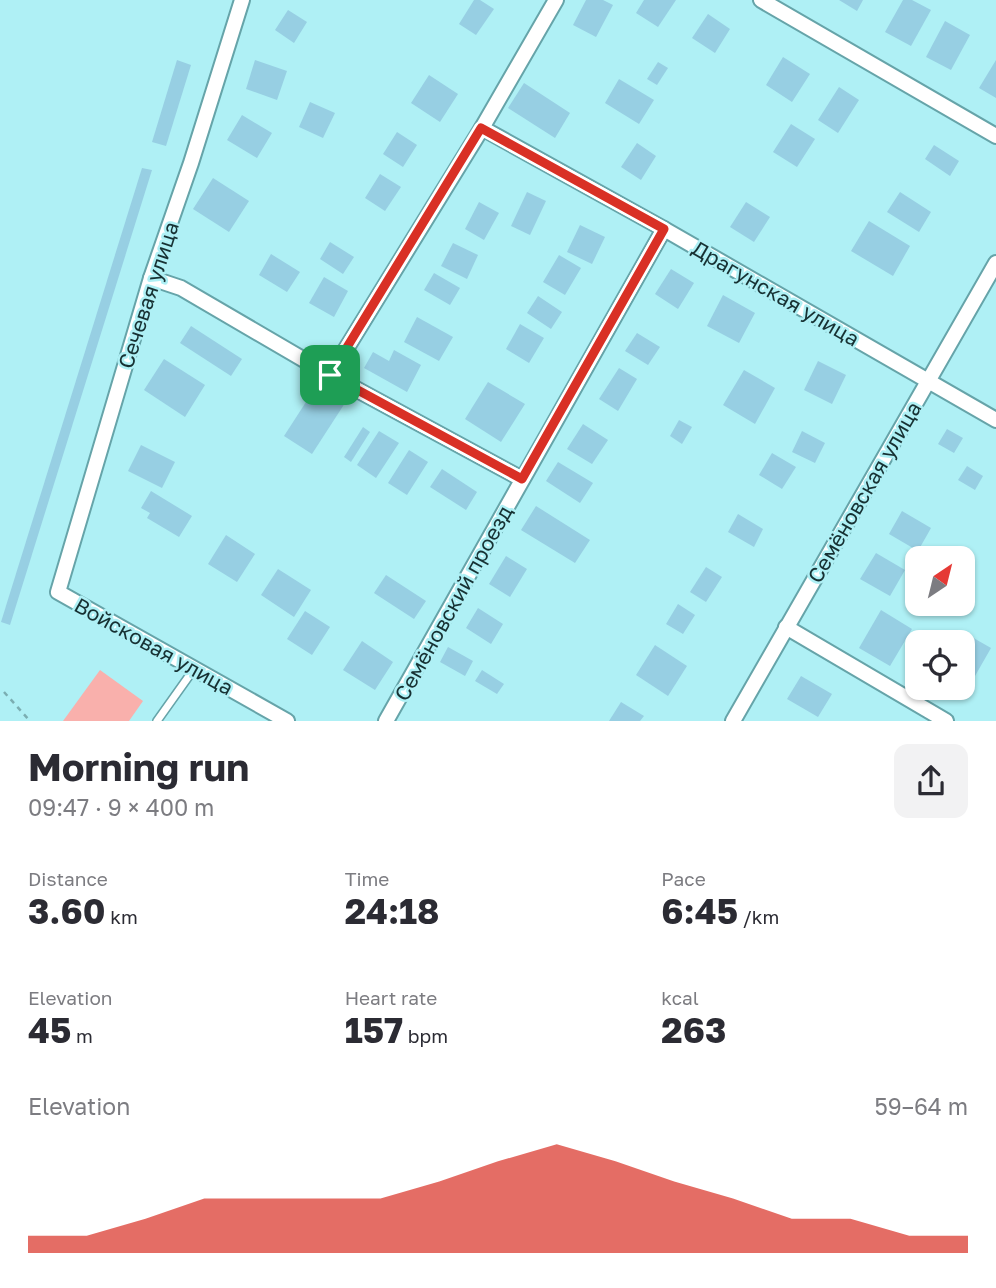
<!DOCTYPE html>
<meta charset="utf-8">
<style>
body{margin:0;font-family:"Golos Text",sans-serif;background:#f2f2f3;color:#2b2b33;height:100vh;display:flex;flex-direction:column;font-size:26px;white-space:nowrap}
*{box-sizing:border-box;margin:0}
p{font-size:23px;color:#7c7c81}
.icon{flex:none;width:38px;height:38px;fill:none;stroke:currentColor;stroke-width:2;stroke-linecap:round;stroke-linejoin:round}
.map{position:relative;height:721px;overflow:hidden}
.panel{display:flex;flex-direction:column;background:#fff;flex:1}
.panel>*{flex:none}
.needle{width:46px;rotate:35deg}
.fabs{position:absolute;left:905px;top:546px;display:grid;gap:14px}
.fabs a{display:grid;place-items:center;width:70px;height:70px;border-radius:14px;background:#fff;box-shadow:0 2px 5px #0004;font-size:35px}
.pin{position:absolute;display:grid;place-items:center;width:60px;height:60px;color:#fff;margin:-30px;border-radius:14px;box-shadow:0 4px 10px #0006}
.round{display:grid;place-items:center;flex:none;width:74px;height:74px;border-radius:14px;background:#f2f2f3}
.head{display:flex;align-items:center;justify-content:space-between;height:119px;padding:0 28px}
h1{font-size:38px;font-weight:700;line-height:52px}
.stats{display:grid;grid-template-columns:repeat(3,1fr);gap:10px;height:119px;padding:7px 28px}
.stats div{display:grid;align-content:center}
.stats b{font-size:35px;font-weight:700}
.stats small{font-size:19px;font-weight:400}
.stats p{font-size:19px}
.chart{height:196px;padding:14px 28px}
.chart p{display:flex;justify-content:space-between}
.chart svg{width:100%;height:126px;margin-top:7px;fill:#d93025;opacity:.7}
.map>svg:first-child{display:block}
.green{fill:#f9b0ac}
.building{fill:#97cfe3}
.lines{fill:none;stroke-linecap:round;stroke-linejoin:round}
.lane-casing{stroke:#66a4a9;stroke-width:10}
.street-casing{stroke:#66a4a9;stroke-width:18}
.path{stroke:#7baeb2;stroke-width:2.5;stroke-dasharray:5 5;stroke-linecap:butt}
.lane{stroke:#fff;stroke-width:7}
.street{stroke:#fff;stroke-width:14}
.route-casing{stroke:#fff;stroke-width:14}
.route{stroke:#d93025;stroke-width:9}
.labels{text-anchor:middle;dominant-baseline:central;stroke-width:5;stroke-linejoin:round;paint-order:stroke}
.street-label{font-size:21px;fill:#173133;stroke:#aff0f5}
</style>
<div class="map">
<svg width="996" height="721" viewBox="0 0 996 721">
<rect width="100%" height="100%" fill="#aff0f5"/>
<!-- green -->
<path class="green" d="M100,670l43,31 -14,20h-66z"/>
<!-- building -->
<g class="building">
<path d="M474,0h6l14,9 -18,26 -17,-11z"/>
<path d="M586,0h17l10,5 -17,32 -23,-12z"/>
<path d="M644,0h32l-18,27 -22,-14z"/>
<path d="M839,0h24l-6,11z"/>
<path d="M903,0h9l19,10 -20,36 -26,-14z"/>
<path d="M288,10l19,12 -13,21 -19,-13z"/>
<path d="M708,14l22,15 -15,24 -23,-15z"/>
<path d="M945,21l25,14 -19,35 -25,-13z"/>
<path d="M783,57l27,17 -18,28 -26,-17z"/>
<path d="M177,60l14,5 -25,81 -14,-4z"/>
<path d="M255,60l32,11 -10,29 -31,-11z"/>
<path d="M996,60v38l-17,-10z"/>
<path d="M658,62l10,6 -11,17 -10,-6z"/>
<path d="M429,75l29,19 -18,28 -29,-19z"/>
<path d="M619,79l35,21 -15,24 -34,-21z"/>
<path d="M524,83l46,30 -15,25 -47,-30z"/>
<path d="M839,87l20,13 -21,33 -20,-13z"/>
<path d="M310,102l25,11 -12,25 -24,-11z"/>
<path d="M242,115l30,18 -15,25 -30,-18z"/>
<path d="M791,124l24,15 -18,28 -24,-15z"/>
<path d="M397,132l20,13 -14,22 -20,-13z"/>
<path d="M637,143l19,13 -15,24 -20,-13z"/>
<path d="M934,145l25,16 -9,15 -25,-17z"/>
<path d="M142,168l10,2 -142,455 -9,-3z"/>
<path d="M380,174l21,13 -16,24 -20,-13z"/>
<path d="M213,178l36,23 -20,31 -36,-23z"/>
<path d="M527,192l19,9 -16,34 -19,-9z"/>
<path d="M900,192l31,20 -12,20 -32,-20z"/>
<path d="M479,202l20,11 -15,27 -19,-11z"/>
<path d="M746,202l24,15 -16,25 -24,-15z"/>
<path d="M869,221l41,25 -17,30 -42,-25z"/>
<path d="M580,225l25,12 -13,27 -25,-12z"/>
<path d="M330,242l24,15 -11,17 -23,-15z"/>
<path d="M453,243l25,12 -11,24 -26,-13z"/>
<path d="M271,254l29,18 -13,20 -28,-17z"/>
<path d="M559,255l22,13 -16,27 -22,-13z"/>
<path d="M671,269l23,14 -16,26 -23,-15z"/>
<path d="M434,273l26,15 -10,17 -26,-15z"/>
<path d="M324,277l24,14 -14,26 -25,-14z"/>
<path d="M723,295l32,18 -16,30 -32,-17z"/>
<path d="M538,296l24,16 -11,17 -24,-16z"/>
<path d="M417,317l36,20 -14,24 -35,-19z"/>
<path d="M520,324l24,14 -15,25 -23,-14z"/>
<path d="M191,326l51,33 -11,17 -51,-33z"/>
<path d="M637,333l23,14 -12,18 -23,-14z"/>
<path d="M394,350l27,15 -14,27 -43,-24 9,-16 16,9z"/>
<path d="M164,359l41,26 -20,32 -41,-27z"/>
<path d="M818,361l28,14 -14,29 -28,-14z"/>
<path d="M619,368l18,11 -19,32 -19,-12z"/>
<path d="M744,370l31,18 -20,36 -32,-19z"/>
<path d="M488,382l37,22 -24,38 -36,-23z"/>
<path d="M317,385l28,18 -33,51 -28,-18z"/>
<path d="M679,420l13,7 -10,17 -12,-8z"/>
<path d="M583,424l25,16 -16,24 -25,-15z"/>
<path d="M363,427l7,5 -19,30 -7,-5z"/>
<path d="M947,429l16,9 -9,15 -16,-9z"/>
<path d="M379,431l20,12 -23,35 -19,-13z"/>
<path d="M802,431l23,12 -10,20 -23,-11z"/>
<path d="M141,445l34,17 -13,26 -34,-17z"/>
<path d="M409,450l19,12 -21,33 -19,-12z"/>
<path d="M772,453l24,14 -14,22 -23,-14z"/>
<path d="M558,462l35,21 -13,20 -34,-22z"/>
<path d="M967,466l16,10 -8,14 -17,-10z"/>
<path d="M442,469l35,23 -11,18 -36,-23z"/>
<path d="M151,491l41,25 -13,21 -32,-19 3,-5 -9,-5z"/>
<path d="M536,506l54,34 -15,23 -54,-33z"/>
<path d="M902,511l29,17 -13,23 -29,-17z"/>
<path d="M738,514l25,15 -9,18 -26,-15z"/>
<path d="M226,535l29,19 -18,28 -29,-18z"/>
<path d="M876,553l29,17 -15,26 -30,-17z"/>
<path d="M506,556l21,13 -17,28 -21,-13z"/>
<path d="M706,567l16,10 -16,25 -16,-10z"/>
<path d="M278,569l33,21 -17,27 -33,-22z"/>
<path d="M386,575l40,26 -12,18 -40,-26z"/>
<path d="M678,604l17,11 -12,19 -17,-10z"/>
<path d="M478,608l25,16 -12,20 -25,-16z"/>
<path d="M881,610l31,19 -22,37 -31,-18z"/>
<path d="M305,611l25,16 -18,28 -25,-16z"/>
<path d="M963,632l28,16 -16,28 -13,-8v-26h-4z"/>
<path d="M362,641l31,21 -18,28 -32,-20z"/>
<path d="M655,645l32,21 -19,30 -32,-21z"/>
<path d="M448,647l25,14 -8,15 -25,-14z"/>
<path d="M482,670l22,14 -7,10 -22,-13z"/>
<path d="M801,676l31,18 -14,23 -31,-18z"/>
<path d="M621,702l23,14 -4,5h-31z"/>
</g>
<g class="lines">
<defs>
<path id="lane" d="M157,721l37,-52"/>
<g id="street">
<path d="M242,0l-51,163 -40,115 -93,314 229,129"/>
<path d="M761,0l235,136"/>
<path d="M482,128l182,101 332,191"/>
<path d="M151,278l30,10 149,87 192,104"/>
<path d="M330,375l152,-247 74,-128"/>
<path d="M786,627l160,94"/>
<path d="M386,721l278,-492"/>
<path d="M733,721l263,-458"/>
</g>
</defs>
<!-- lane casing -->
<use href="#lane" class="lane-casing"/>
<!-- street casing -->
<use href="#street" class="street-casing"/>
<!-- path -->
<path class="path" d="M4,692l26,29"/>
<!-- lane -->
<use href="#lane" class="lane"/>
<!-- street -->
<use href="#street" class="street"/>
</g>
<g class="lines">
<defs>
<path id="route" d="M481,128l183,101 -142,250 -192,-104z"/>
</defs>
<!-- route casing -->
<use href="#route" class="route-casing"/>
<!-- route -->
<use href="#route" class="route"/>
</g>
<g class="labels">
<!-- street labels -->
<g class="street-label">
<text transform="translate(776 293) rotate(30)">Драгунская улица</text>
<text transform="translate(148 295) rotate(-72)">Сечевая улица</text>
<text transform="translate(864 492) rotate(-60)">Семёновская улица</text>
<text transform="translate(453 603) rotate(-61)">Семёновский проезд</text>
<text transform="translate(154 646) rotate(29)">Войсковая улица</text>
</g>
</g>
</svg>
<div class="fabs">
<a><svg class="needle" viewBox="-14 -14 28 28"><path d="M0-13l5 13h-10z" fill="#e53935"/><path d="M0 13l5-13h-10z" fill="#7c7c81"/></svg></a>
<a><svg class="icon" aria-label="locate" viewBox="0 0 24 24"><circle cx="12" cy="12" r="6"/><path d="M12 2v4M12 18v4M2 12h4M18 12h4"/></svg></a>
</div>
<div class="pin" style="left:330px;top:375px;background:#1e9e55"><svg class="icon" aria-label="arrive" viewBox="0 0 24 24"><path d="M6 21V4h12l-3 4 3 4H6"/></svg></div>
</div>
<section class="panel">
<div class="head"><div><h1>Morning run</h1><p>09:47 · 9 × 400 m</p></div><a class="round"><svg class="icon" aria-label="share" viewBox="0 0 24 24"><path d="M12 15V3M7 8l5-5 5 5M5 13v7h14v-7"/></svg></a></div>
<div class="stats">
<div><p>Distance</p><b>3.60<small> km</small></b></div>
<div><p>Time</p><b>24:18</b></div>
<div><p>Pace</p><b>6:45<small> /km</small></b></div>
</div>
<div class="stats">
<div><p>Elevation</p><b>45<small> m</small></b></div>
<div><p>Heart rate</p><b>157<small> bpm</small></b></div>
<div><p>kcal</p><b>263</b></div>
</div>
<div class="chart"><p><span>Elevation</span>59–64 m</p>
<svg viewBox="0 0 160 44" preserveAspectRatio="none"><path d="M0 44V38L10 38L20 32L30 25L40 25L50 25L60 25L70 19L80 12L90 6L100 12L110 19L120 25L130 32L140 32L150 38L160 38V44z"/></svg>
</div>
</section>
